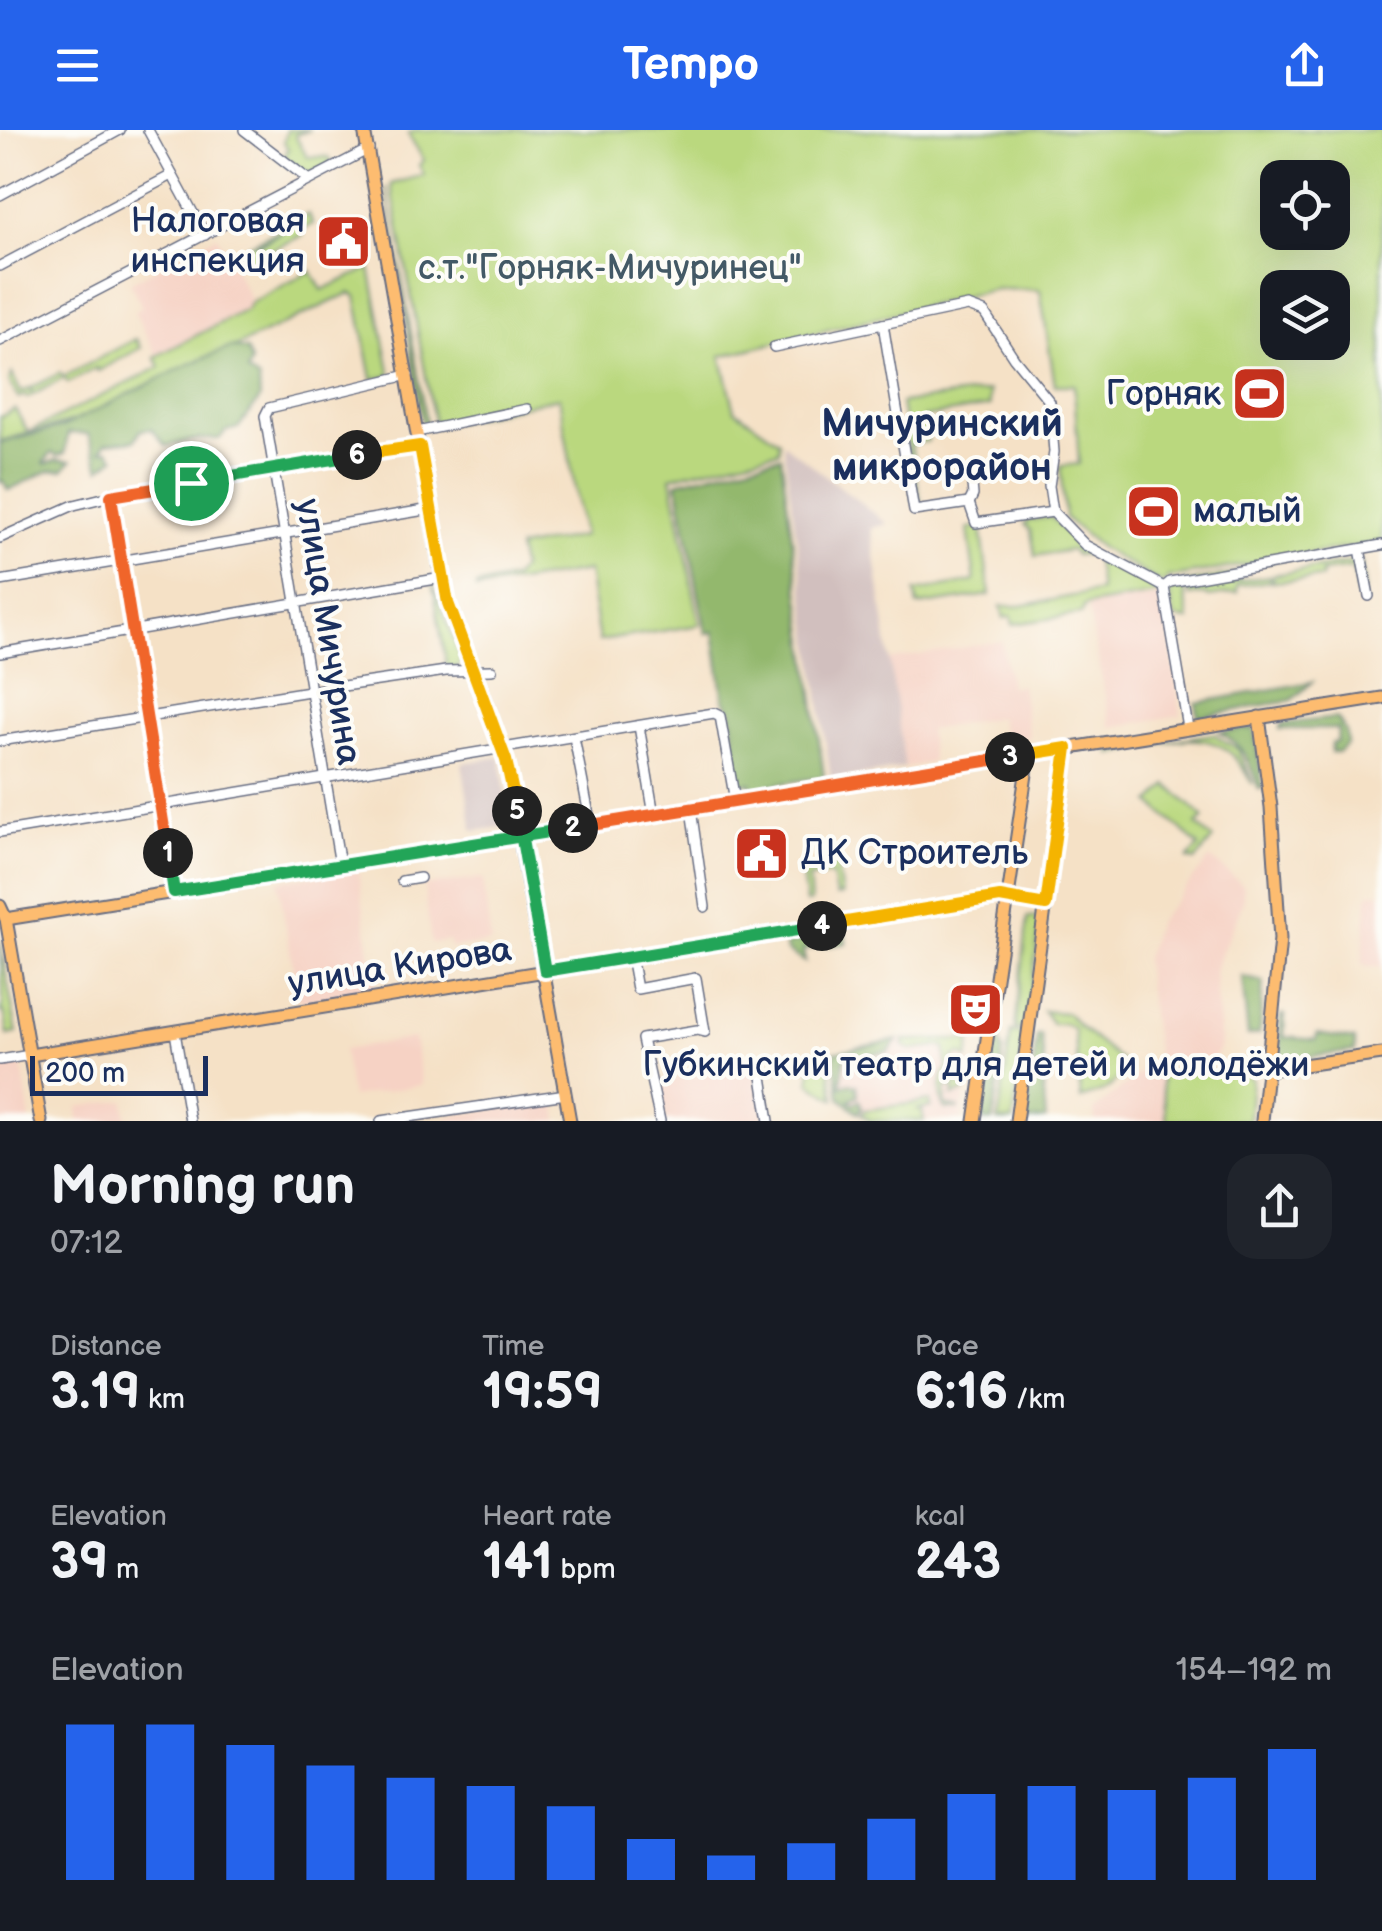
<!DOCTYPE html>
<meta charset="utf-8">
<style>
body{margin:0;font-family:"Balsamiq Sans",sans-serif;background:#20242c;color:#f1f3f6;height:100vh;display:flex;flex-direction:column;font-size:38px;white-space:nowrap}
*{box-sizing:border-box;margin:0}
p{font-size:32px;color:#9ea1a6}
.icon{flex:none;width:55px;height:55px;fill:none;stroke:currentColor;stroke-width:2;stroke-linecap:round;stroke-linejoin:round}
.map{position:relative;height:991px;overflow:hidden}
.drawer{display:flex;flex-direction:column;background:#171b24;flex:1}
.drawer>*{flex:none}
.tools{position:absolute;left:1260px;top:30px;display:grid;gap:20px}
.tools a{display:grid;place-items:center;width:90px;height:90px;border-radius:20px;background:#171b24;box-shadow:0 10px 40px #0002;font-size:50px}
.scale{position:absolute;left:30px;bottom:25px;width:178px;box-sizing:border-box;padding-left:10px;border:5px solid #1b2f5e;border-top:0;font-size:28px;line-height:35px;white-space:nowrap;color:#1b2f5e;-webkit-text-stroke:8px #fdfcf7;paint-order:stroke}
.pin{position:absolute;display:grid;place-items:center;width:85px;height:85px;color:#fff;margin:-42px;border:5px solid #fff;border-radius:50%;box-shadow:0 2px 10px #0007}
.km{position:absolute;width:50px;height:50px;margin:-25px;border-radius:50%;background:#222;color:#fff;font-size:28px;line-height:50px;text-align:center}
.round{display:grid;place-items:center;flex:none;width:105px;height:105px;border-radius:30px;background:#20242c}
.overview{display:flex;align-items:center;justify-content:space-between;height:170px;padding:0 50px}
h1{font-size:55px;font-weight:700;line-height:75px}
.metrics{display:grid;grid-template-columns:repeat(3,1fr);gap:15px;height:170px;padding:10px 50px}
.metrics div{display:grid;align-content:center}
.metrics b{font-size:50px;font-weight:700}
.metrics small{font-size:28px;font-weight:400}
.metrics p{font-size:28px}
.chart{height:280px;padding:20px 50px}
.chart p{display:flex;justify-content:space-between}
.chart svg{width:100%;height:180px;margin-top:10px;stroke:#2563eb;stroke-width:6}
header{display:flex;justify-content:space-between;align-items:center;height:130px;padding:0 50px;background:#2563eb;color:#fff;font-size:45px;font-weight:700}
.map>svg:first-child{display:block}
.built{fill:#f6d2c4}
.industrial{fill:#d1bfbe}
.green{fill:#bad87e;stroke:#6a846e;stroke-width:2.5;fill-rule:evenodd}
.forest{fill:#93b86d;stroke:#577466;stroke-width:2.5}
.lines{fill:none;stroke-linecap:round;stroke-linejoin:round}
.minor-casing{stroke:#676d82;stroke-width:12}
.major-casing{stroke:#676d82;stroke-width:15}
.minor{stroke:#fff;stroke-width:9}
.major{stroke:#fdbc70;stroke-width:11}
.split-1-casing{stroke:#fff;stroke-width:20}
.split-2-casing{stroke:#fff;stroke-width:20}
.split-3-casing{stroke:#fff;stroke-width:20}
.split-4-casing{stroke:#fff;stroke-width:20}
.split-5-casing{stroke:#fff;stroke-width:20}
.split-6-casing{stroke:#fff;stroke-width:20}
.split-7-casing{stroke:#fff;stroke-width:20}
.split-1{stroke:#f0652b;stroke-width:12}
.split-2{stroke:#22a559;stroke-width:12}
.split-3{stroke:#f0652b;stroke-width:12}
.split-4{stroke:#f5b400;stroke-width:12}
.split-5{stroke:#22a559;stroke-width:12}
.split-6{stroke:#f5b400;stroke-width:12}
.split-7{stroke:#22a559;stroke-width:12}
.labels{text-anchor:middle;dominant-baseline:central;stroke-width:8;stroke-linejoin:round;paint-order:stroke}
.poi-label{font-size:35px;fill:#1b2f5e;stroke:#fdfcf7;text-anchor:end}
.park-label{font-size:35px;fill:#435966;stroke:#fdfcf7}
.street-label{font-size:35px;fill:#1b2f5e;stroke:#fdfcf7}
.neighbourhood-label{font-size:38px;font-weight:bold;fill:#1b2f5e;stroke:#fdfcf7}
</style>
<header><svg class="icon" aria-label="menu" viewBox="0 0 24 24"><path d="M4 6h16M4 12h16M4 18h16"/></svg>Tempo<svg class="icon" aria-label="share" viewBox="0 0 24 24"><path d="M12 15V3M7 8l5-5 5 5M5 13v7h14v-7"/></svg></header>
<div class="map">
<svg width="1382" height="991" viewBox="0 0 1382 991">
<rect width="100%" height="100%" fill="#fdfcf7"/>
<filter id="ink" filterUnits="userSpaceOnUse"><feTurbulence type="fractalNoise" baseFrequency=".01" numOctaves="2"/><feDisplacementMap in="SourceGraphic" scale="20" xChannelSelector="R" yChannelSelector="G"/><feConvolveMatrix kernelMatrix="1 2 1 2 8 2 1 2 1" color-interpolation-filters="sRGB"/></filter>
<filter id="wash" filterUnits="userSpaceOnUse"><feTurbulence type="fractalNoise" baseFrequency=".0048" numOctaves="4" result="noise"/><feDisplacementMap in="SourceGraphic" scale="40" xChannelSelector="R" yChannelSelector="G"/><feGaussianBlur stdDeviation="2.25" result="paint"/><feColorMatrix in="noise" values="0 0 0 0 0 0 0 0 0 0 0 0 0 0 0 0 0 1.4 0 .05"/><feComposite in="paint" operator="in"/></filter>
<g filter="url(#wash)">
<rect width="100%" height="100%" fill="#f5e1c6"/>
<!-- built -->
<g class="built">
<path d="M217,106l33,63 -3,10 -90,46 -23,-43 8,-5 -12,-24z"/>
<path d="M1163,465l18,120 -70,12 -23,-120z"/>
<path d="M1002,511l8,46 11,-2 8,52 -25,5 -5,-25 -71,13 4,32 -27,6 -16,-108z"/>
<path d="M1210,728l33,27v17l-29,69 7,75 -8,14 -56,-2 -13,-97 13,-38z"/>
<path d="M358,740l17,118 -76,14 -21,-121z"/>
<path d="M483,748l8,65 -41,5 -1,-8 -18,3 -7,-57z"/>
<path d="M1372,762l10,1v74h-15l-5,-4 6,-67z"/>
<path d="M414,908l8,47 -71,12 -8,-47z"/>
<path d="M900,909h72l-11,81 -91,1 -31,-22 -6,-48z"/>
<path d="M756,934l8,57h-98l-7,-39z"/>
<path d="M22,935l8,56h-30v-53z"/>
<path d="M1143,940l103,1 7,7 -2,43h-156l-1,-10z"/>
<path d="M556,969l3,22h-111l-1,-4z"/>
<path d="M124,970l3,21h-48l-1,-14z"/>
</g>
<!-- industrial -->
<g class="industrial">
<path d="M783,313l105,81 -17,4 34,240 -74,12z"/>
<path d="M500,627l10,69 -37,5 -11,-68z"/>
</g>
<!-- green -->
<g class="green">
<path d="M287,0h23l-15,5 12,22h22l3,6 -23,12 -25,-19 4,-7 -4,-7z"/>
<path d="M416,0h966v412l-214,36 -5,6 -61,-35 -37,-31 -5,-52 19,-2 -5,-79h-19l-15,-95 -45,-1 -274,67 14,54 44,31v10l-108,26 29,148 -101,16 -11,-70 -111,18v-3l36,-7 8,-10 -3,-21 65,-12 -24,-139 -124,30 -44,-243 33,-9 -5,-10 5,-5 -16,-26zM1278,48h54v54h-54zM1278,158h54v54h-54z"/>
<path d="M386,57l41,240 -5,-4z"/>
<path d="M308,84l5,10 -12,6 2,5 -41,19 -4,-8 26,-15 -28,13 6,12 -14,7 -6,-11 -7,3 -1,-2z"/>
<path d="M370,138l21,108 -19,3 -16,-83 -6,-3 -262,124 -88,24v-24l15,-8 13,23 132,-65 -5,-10 92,-48 3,-6 61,-32 11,19z"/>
<path d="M136,209l5,9 -43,23 -2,-3 -28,15 -4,-5 -37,20 -2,-3 -7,3 -9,-17 3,-7 9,18 8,-3 3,4 -1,-5 29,-15 3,4z"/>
<path d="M989,261l1,15 -66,11 4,24 -17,3 10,59 -5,1 -15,-101z"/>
<path d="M1051,387l27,28 9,4 -1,5 -11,1 -4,-5 -36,6 -4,-25 -6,-7 4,-4z"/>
<path d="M981,397l9,68 -72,11 -3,-14 60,-11 -7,-52z"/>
<path d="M1099,429c16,2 41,19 58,26l3,8 -76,13 -2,8 -69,10 -2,-8 -7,2 -3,-12h19l80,-15 -4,-29z"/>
<path d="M1361,431l4,30 -3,1 -5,-26 2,25 -2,1 -4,-24 -31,4v6l-49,4 -1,-7z"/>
<path d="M1238,443l1,6 -55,9 5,32 -15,-2 -5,-28 4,-5z"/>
<path d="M1269,446l1,5 -33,5v7l-28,4 -5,-3 -14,2 -1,-7z"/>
<path d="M432,451l30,80 -5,6 -10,2z"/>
<path d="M1213,604l25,15 15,35c-7,-8 -12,-23 -23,-32 -34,-26 -81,-4 -118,2l-1,-4z"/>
<path d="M1168,655l36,33 -7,7 16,14 -18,22 -7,-2 11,-13 -48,-43z"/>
<path d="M837,734l5,31 -6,1 -4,-21 -23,3 2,24 -5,1 -5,-34z"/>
<path d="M1028,787l13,2 -16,111 -10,-1z"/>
<path d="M0,811l17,92 -9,2 -4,-23h-4l3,-10z"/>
<path d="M1043,881l24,2 14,15 49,40 -24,22 -25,9 -7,-70 -9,-5h-13z"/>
<path d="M1011,902l14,2 -12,87h-15z"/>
<path d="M904,910h67l-3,19 -7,-5 -8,4 2,11 5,1 2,7 -8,7 11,1 -1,7 -11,4 1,-8 -8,-2 -1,19 15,4h-15c-5,-12 -7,-30 2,-40l-2,-23 -33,4 -8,-4z"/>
<path d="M828,925l7,44 -25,-16 1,-14 -5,-11z"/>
<path d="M1245,942l7,7 -3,42h-82l-7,-48z"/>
<path d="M930,971l1,6 -15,3h6l2,11h-53l-9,-7 3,-4z"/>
</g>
<!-- forest -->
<g class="forest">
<path d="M231,217l16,3 4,12 -3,10 11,8 1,19 -22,29 -12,3 -7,8h-20l-33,7 -14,-17 -11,1 -6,10 -29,3 -5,8 8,-1 6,8 -15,11 -12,-35 -20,-1 -3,20 -8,3 -5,-3 -8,9 1,2 12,-4 14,1 -8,9 -15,1 -40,19 -5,-9 -3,1v-39l62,-16 127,-63z"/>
<path d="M781,326l43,321 -72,11 -1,-5 -11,1 -9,-75 -7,-8 -10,-69 -8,1 -29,-151z"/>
<path d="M1312,552l-20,18 -94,17 -2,-14z"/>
<path d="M1337,588l9,14 1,12 -8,8h-8l1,-9 5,-1 1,-13h-58l2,-5z"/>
<path d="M1254,598l9,60 -4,1c-9,-26 -15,-44 -40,-57z"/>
<path d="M845,804l1,9 -43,7 2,12 -18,-11 -2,-7z"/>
<path d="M1242,847l21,5 -4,52 -11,2z"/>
<path d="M1281,885h4l-1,22 32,3 1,-6 38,6v11l-75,10z"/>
<path d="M997,904l6,18 -10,69h-10l1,-6 -5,-3 6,-39 8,-1 4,5v-11h-11l4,-30z"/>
<path d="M1037,905h4l4,39 -3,1 4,44 -20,2z"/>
<path d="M898,910l-10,12 -31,4 -5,6 -5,-6 -3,2 -3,28 9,-3 7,2 1,10 -9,5 5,3 5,-3 3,7 -3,6 -19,-15 -6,-46z"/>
</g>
</g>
<g filter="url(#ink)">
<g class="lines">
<defs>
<g id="minor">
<path d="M148,0l57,105"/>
<path d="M244,0l65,50"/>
<path d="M0,65l120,-65"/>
<path d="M0,136l172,-91"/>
<path d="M883,194l31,187 55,-8 7,20 77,-11"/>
<path d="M0,211l369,-192"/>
<path d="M774,217l194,-41 16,6 30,46 36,44 4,50 -5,34 4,26 32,33 79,42"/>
<path d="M417,302l110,-23"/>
<path d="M111,366l63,396"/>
<path d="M969,373l4,-8 -2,-22"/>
<path d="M0,408l74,-33 37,-9 309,-51"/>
<path d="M1360,419l9,47"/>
<path d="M0,451l431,-72"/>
<path d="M0,523l442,-75"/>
<path d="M639,596l15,89"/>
<path d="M1188,598l-24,-141 6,-5 212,-37"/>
<path d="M574,607l17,88"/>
<path d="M0,611l309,-50 137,-20 46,-1"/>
<path d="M691,679l14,98"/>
<path d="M0,702l714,-119 6,3 15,85"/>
<path d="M340,735l-75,-449 4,-8 139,-33"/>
<path d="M402,751l18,-3"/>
<path d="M631,826l6,33 59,-11 9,54 -8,-2 -55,9 18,82"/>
<path d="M175,902l15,89"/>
<path d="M0,930l30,-5"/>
<path d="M761,940l8,51"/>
<path d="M381,991l185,-27"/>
</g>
<g id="major">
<path d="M364,0l78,448 6,25 58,157 64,361"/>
<path d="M1259,587l12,90 9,132 -18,182"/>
<path d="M0,776l6,13 35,202"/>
<path d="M6,789l1376,-221"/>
<path d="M30,925l970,-158 46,8"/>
<path d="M1267,940l115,-16"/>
<path d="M975,991l54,-367"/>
<path d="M1016,991l51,-373"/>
</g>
</defs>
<!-- minor casing -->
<use href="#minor" class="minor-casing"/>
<!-- major casing -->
<use href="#major" class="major-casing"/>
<!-- minor -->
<use href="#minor" class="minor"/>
<!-- major -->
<use href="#major" class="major"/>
</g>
</g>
<g class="lines" filter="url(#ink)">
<defs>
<path id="split-1" d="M168,723l-57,-357 80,-13"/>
<path id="split-2" d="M168,723l6,39 399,-64"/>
<path id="split-3" d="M573,698l437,-71"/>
<path id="split-4" d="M822,796l178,-29 46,8 21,-157 -57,9"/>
<path id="split-5" d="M517,681l28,160 277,-45"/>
<path id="split-6" d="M357,325l63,-9 28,157 58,157 11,51"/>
<path id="split-7" d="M191,353l166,-28"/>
</defs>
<!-- split-1 casing -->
<use href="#split-1" class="split-1-casing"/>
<!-- split-2 casing -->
<use href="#split-2" class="split-2-casing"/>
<!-- split-3 casing -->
<use href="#split-3" class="split-3-casing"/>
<!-- split-4 casing -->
<use href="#split-4" class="split-4-casing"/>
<!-- split-5 casing -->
<use href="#split-5" class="split-5-casing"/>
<!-- split-6 casing -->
<use href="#split-6" class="split-6-casing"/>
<!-- split-7 casing -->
<use href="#split-7" class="split-7-casing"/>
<!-- split-1 -->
<use href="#split-1" class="split-1"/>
<!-- split-2 -->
<use href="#split-2" class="split-2"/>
<!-- split-3 -->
<use href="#split-3" class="split-3"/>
<!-- split-4 -->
<use href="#split-4" class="split-4"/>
<!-- split-5 -->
<use href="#split-5" class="split-5"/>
<!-- split-6 -->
<use href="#split-6" class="split-6"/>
<!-- split-7 -->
<use href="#split-7" class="split-7"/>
</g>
<!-- icons -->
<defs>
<symbol id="civic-square" viewBox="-11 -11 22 22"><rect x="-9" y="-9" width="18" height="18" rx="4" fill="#c8321e" stroke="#fdfcf7"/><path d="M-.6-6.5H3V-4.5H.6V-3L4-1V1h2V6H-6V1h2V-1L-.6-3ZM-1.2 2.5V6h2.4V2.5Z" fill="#fff"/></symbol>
<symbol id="stadium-square" viewBox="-11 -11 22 22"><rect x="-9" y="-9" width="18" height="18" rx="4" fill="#c8321e" stroke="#fdfcf7"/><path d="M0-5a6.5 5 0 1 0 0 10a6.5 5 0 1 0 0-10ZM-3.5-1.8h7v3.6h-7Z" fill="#fff"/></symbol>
<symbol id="theatre-square" viewBox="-11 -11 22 22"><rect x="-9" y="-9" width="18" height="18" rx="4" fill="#c8321e" stroke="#fdfcf7"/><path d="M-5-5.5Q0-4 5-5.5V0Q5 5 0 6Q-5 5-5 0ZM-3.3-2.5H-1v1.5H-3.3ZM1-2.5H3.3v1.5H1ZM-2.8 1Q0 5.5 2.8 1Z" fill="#fff"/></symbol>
</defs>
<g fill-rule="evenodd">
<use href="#civic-square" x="312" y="80" width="63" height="63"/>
<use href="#stadium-square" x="1228" y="232" width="63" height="63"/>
<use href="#stadium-square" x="1122" y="350" width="63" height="63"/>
<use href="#civic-square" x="730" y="692" width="63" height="63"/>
<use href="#theatre-square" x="944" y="848" width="63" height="63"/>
</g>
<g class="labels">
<!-- poi labels -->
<g class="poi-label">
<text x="305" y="91">Налоговая<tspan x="305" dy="40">инспекция</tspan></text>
<text x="1221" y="264">Горняк</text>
<text x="1193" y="381" text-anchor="start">малый</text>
<text x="801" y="723" text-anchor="start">ДК Строитель</text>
<text x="976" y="935" text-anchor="middle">Губкинский театр для детей и молодёжи</text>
</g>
<!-- park labels -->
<g class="park-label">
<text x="610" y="138">с.т."Горняк-Мичуринец"</text>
</g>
<!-- street labels -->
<g class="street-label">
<text transform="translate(328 502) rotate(81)">улица Мичурина</text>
<text transform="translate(400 837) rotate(-9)">улица Кирова</text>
</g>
<!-- neighbourhood labels -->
<g class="neighbourhood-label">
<text x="942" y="294">Мичуринский<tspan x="942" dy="44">микрорайон</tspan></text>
</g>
</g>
</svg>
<div class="tools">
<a><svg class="icon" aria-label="locate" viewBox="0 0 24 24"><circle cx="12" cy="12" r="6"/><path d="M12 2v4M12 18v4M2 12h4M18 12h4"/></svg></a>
<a><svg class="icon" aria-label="layers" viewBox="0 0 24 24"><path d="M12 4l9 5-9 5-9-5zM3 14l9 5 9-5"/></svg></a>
</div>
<div class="scale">200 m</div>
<div class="pin" style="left:191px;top:353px;background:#1e9e55"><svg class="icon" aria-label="arrive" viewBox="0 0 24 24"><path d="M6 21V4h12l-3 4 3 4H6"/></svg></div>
<b class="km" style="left:168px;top:723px">1</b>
<b class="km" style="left:573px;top:698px">2</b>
<b class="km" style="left:1010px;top:627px">3</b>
<b class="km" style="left:822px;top:796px">4</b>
<b class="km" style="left:517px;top:681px">5</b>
<b class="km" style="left:357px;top:325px">6</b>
</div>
<section class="drawer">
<div class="overview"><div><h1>Morning run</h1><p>07:12</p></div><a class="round"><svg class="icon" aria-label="share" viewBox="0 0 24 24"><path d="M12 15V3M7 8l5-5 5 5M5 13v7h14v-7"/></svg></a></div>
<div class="metrics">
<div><p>Distance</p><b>3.19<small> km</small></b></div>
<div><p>Time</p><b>19:59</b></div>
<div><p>Pace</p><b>6:16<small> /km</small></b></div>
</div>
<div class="metrics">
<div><p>Elevation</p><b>39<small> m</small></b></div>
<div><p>Heart rate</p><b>141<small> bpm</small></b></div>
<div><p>kcal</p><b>243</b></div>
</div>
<div class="chart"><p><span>Elevation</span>154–192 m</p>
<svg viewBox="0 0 160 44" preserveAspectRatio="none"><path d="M5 44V6M15 44V6M25 44V11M35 44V16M45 44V19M55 44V21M65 44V26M75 44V34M85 44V38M95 44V35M105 44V29M115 44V23M125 44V21M135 44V22M145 44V19M155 44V12"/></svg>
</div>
</section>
